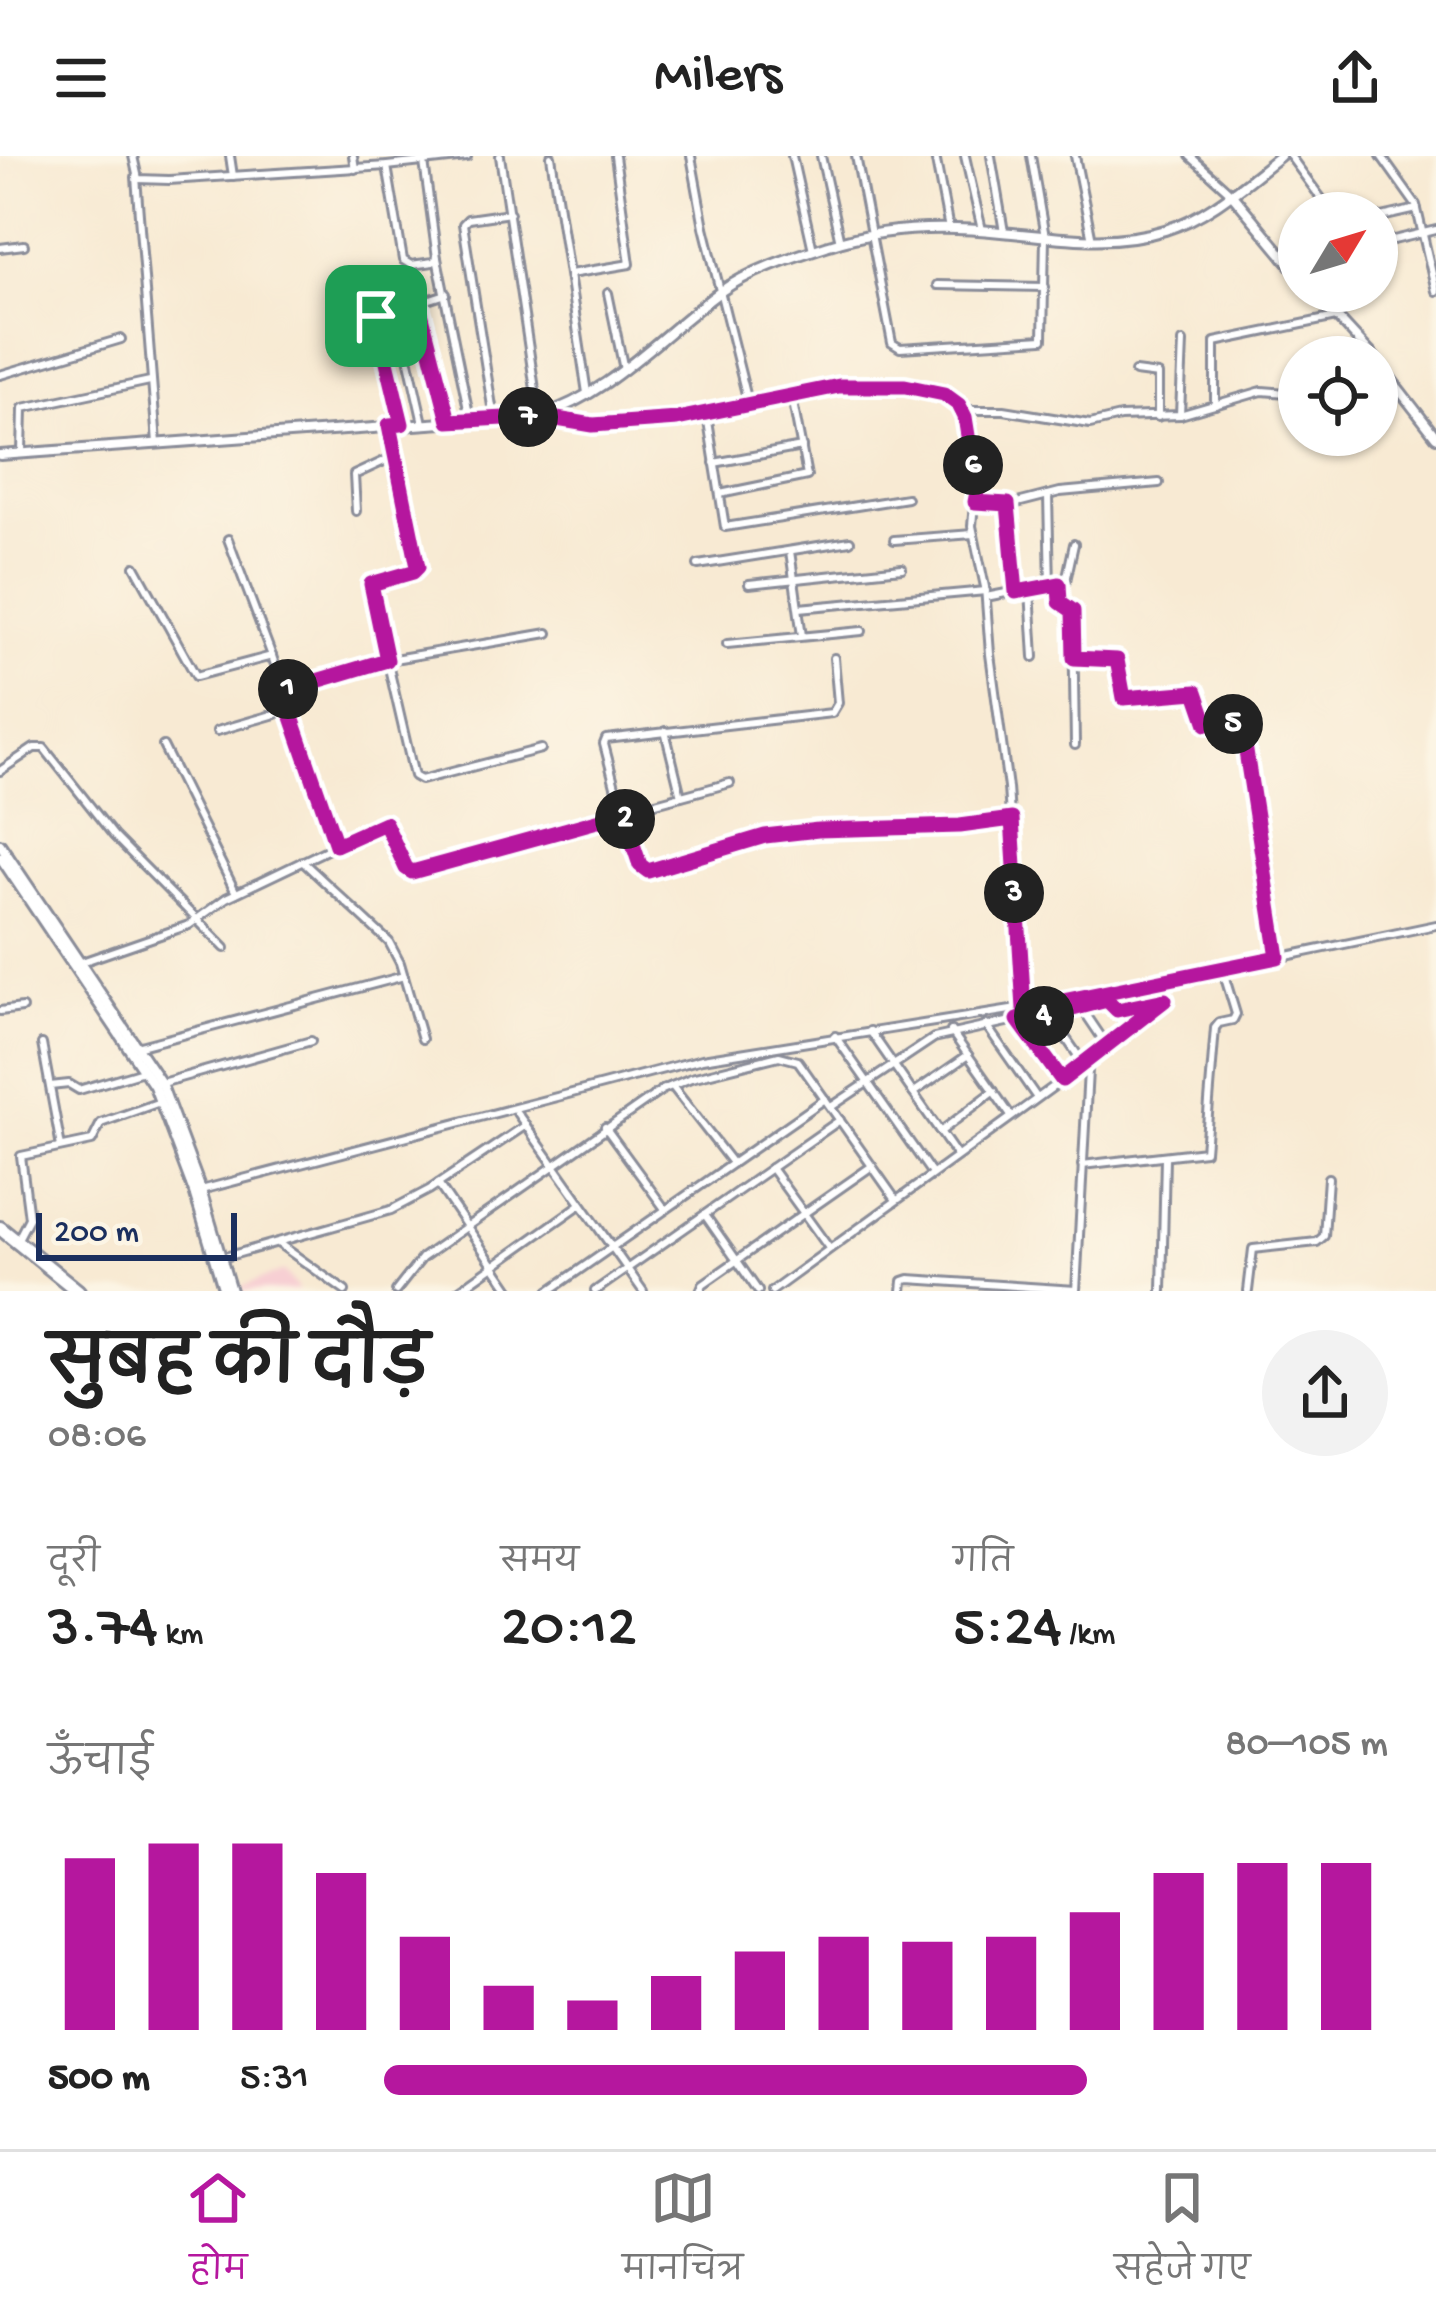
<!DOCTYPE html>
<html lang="hi">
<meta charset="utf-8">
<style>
body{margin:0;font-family:"Gochi Hand","Playpen Sans Deva",sans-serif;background:#f2f2f2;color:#222;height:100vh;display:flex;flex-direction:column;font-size:45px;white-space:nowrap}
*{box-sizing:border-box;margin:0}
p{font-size:39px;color:#767676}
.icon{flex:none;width:66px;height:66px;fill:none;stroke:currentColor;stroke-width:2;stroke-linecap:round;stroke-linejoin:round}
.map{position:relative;height:1135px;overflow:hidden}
.sheet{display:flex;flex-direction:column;background:#fff;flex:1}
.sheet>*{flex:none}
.needle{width:78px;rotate:52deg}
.buttons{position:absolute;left:1278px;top:36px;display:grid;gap:24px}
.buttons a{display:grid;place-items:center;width:120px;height:120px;border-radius:50%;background:#fff;box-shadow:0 3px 9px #0004;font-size:60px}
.scale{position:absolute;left:36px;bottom:30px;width:201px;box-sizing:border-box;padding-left:12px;border:6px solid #1b2f5e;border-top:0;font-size:33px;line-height:42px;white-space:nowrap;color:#1b2f5e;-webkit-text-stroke:9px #fcf5e5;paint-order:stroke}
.pin{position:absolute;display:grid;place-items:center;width:102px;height:102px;color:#fff;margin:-51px;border-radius:24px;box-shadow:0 6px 18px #0006}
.km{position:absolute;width:60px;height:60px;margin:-30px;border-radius:50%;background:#222;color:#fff;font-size:33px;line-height:60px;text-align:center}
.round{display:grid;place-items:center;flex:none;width:126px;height:126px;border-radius:63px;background:#f2f2f2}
.head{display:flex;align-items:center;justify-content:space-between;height:204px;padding:0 48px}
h1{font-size:66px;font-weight:600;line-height:90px}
.stats{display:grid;grid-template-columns:repeat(3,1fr);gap:18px;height:204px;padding:12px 48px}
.stats div{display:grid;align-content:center}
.stats b{font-size:60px;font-weight:600}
.stats small{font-size:33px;font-weight:400}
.stats p{font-size:33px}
.chart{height:336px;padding:24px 48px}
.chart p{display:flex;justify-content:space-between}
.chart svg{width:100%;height:216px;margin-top:12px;stroke:#b5179e;stroke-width:6}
ul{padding:0 48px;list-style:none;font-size:39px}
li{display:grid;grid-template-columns:192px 144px 1fr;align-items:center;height:90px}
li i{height:30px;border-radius:15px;background:#b5179e}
header{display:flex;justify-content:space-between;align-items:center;height:156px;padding:0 48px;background:#fff;font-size:54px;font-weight:600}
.dock{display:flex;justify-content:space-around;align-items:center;height:168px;border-top:3px solid #e0e0e0;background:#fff;font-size:33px;color:#767676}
.dock a{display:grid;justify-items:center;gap:6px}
.dock .current{color:#b5179e}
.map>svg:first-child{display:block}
.built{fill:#f7cfd3}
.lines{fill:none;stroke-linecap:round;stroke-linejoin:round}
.street-casing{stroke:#8a8c98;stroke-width:12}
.secondary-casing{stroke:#8a8c98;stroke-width:14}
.highway-casing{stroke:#8a8c98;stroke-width:18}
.street{stroke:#fff;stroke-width:6}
.secondary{stroke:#fff;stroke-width:8}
.highway{stroke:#fff;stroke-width:12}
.route-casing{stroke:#fff;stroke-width:24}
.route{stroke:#b5179e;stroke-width:15}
</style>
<header><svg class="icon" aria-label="menu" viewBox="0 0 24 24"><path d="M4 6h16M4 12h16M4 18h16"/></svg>Milers<svg class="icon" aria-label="share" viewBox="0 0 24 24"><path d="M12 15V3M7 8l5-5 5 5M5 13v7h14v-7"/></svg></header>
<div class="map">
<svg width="1436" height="1135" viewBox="0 0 1436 1135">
<rect width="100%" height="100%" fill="#fcf5e5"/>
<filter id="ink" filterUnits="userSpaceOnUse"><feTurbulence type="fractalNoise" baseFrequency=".00833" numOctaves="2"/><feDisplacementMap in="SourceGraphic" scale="24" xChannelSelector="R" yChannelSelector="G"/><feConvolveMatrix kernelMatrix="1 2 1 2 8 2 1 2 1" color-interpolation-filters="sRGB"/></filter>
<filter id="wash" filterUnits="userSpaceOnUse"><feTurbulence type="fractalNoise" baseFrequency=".004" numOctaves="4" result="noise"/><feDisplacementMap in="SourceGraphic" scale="48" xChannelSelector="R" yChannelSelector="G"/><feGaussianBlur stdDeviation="2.7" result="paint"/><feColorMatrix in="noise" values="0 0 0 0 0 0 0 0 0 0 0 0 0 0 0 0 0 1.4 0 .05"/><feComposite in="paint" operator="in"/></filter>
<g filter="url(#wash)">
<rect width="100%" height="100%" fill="#f8ead3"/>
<!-- built -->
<path class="built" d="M284,1115l15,20h-68z"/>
</g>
<g filter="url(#ink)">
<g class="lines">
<defs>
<g id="street">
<path d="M133,0l5,23 31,1 218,-14 80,-9"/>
<path d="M230,0l3,20"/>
<path d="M353,0l2,13"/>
<path d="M500,0l39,260 54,9 84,-6 176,-34 71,4 20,5 15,11 6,12 11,63 -4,46 13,61 5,67 18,134 16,221"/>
<path d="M551,0l36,237"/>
<path d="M691,0l13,71 45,179"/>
<path d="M792,0l21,94"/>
<path d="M821,0l19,86"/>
<path d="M856,0l36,187 8,5 143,-9 2,-102 -14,-81"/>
<path d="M935,0l14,73"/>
<path d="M965,0l17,74"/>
<path d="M991,0l13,76"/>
<path d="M1075,0l17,84"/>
<path d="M1190,0l41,37"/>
<path d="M1290,0l42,57"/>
<path d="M1381,0l35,49 20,86"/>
<path d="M387,10l16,94 8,5 22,-3 4,-4 -13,-96"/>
<path d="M136,21l21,266"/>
<path d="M1377,62l40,-9"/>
<path d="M1377,84l8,2 51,-12"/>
<path d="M0,92l24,-3"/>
<path d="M437,102l33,161"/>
<path d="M570,118l60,-10 -15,-108"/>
<path d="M937,129l108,2"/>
<path d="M608,137l16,77"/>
<path d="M418,147l28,-9"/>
<path d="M401,151l-21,5 -5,6 27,106"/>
<path d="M1135,216l23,3v42"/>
<path d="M0,219l121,-36"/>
<path d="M1377,241l25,-5"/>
<path d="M1215,249v-63l121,-25"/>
<path d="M962,254h42l86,14 30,-7 60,-2 82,-24 37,3"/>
<path d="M707,259l18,112 182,-29"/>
<path d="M1180,259l3,-73"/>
<path d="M494,263l-31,-195 5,-5 42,-6"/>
<path d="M423,267l-25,-110 3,-6 14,-3 6,6 28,111"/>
<path d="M389,269l28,142 -4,5 -38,9 -4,9 43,186 7,4 120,-31"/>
<path d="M22,297l1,-45 127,-27"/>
<path d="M714,307l88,-16"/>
<path d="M720,338l87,-18 -15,-79"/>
<path d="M1048,339l2,92"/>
<path d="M975,347h42l43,-11 99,-9"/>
<path d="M1008,348l8,88"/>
<path d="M356,355l-2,-36 41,-19"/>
<path d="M228,383l44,117 64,189"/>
<path d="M894,384l79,-6"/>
<path d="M790,395l12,85"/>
<path d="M698,409l152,-24"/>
<path d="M135,410l61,110 76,-20"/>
<path d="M749,428l153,-16"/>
<path d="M1059,429l1,16 13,10 2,134"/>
<path d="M1030,434l4,67"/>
<path d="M986,441l80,-16 8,-37"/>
<path d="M799,452l187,-17"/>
<path d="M727,488l135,-13"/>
<path d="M1074,502l43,2 7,38 73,-6 10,32h34l37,233"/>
<path d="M283,535l87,-28 178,-30"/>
<path d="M217,575l72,-21"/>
<path d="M665,575l16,65"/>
<path d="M163,590l73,147"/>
<path d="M0,615l34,-23h10l70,88 111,112"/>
<path d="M622,656l108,-29"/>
<path d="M623,661l-19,-73 2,-5 226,-26 6,-10 -4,-45"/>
<path d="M302,705l87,81 11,21 22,76"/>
<path d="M76,808l113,-39 37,-27 157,-75 6,3 17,42 7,4 208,-56 20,49 7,6 117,-35 53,-7 142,-3 50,-7"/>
<path d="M1043,849l45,65 -12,221"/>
<path d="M1081,851l27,40"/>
<path d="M0,855l22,-3"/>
<path d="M1018,864l44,60"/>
<path d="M986,869l51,73"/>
<path d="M870,875l87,125"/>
<path d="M951,875l60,85"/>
<path d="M835,880l97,138"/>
<path d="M42,888l19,103"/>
<path d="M140,890l264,-70"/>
<path d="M158,928l153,-43"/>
<path d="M50,930l19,-2 10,6 64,-19"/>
<path d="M672,930l60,77"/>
<path d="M913,937l55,-38"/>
<path d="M831,951l103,-69 173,-38 24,30"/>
<path d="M517,957l126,178"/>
<path d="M605,971l60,82"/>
<path d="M940,976l54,-41"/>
<path d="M1082,1009l123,-14 10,-123 4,-5 14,-3 3,-6 -14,-46"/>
<path d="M771,1012l58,80"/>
<path d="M438,1028l73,107"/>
<path d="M201,1034l501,-131 378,-60 356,-74"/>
<path d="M705,1059l53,76"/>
<path d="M18,1083l11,-21 -8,-62 71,-15 9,-18 59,-21"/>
<path d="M278,1087l67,48"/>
<path d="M218,1103l173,-49 38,-20 97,-65"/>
<path d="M396,1135l26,-33 240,-168 29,-12 88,-22 19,5 98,139"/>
<path d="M458,1135l123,-87"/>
<path d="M549,1135l276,-192"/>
<path d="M595,1135l245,-171"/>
<path d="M700,1135l3,-7 169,-118"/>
<path d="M772,1135l343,-249 50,-41 -48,8"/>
<path d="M902,1135l1,-10 6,-2 167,11"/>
<path d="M1162,1135l3,-134"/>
<path d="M1248,1135l5,-42 64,-7 7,-6 4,-58"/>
</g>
<g id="secondary">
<path d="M1231,37l68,82"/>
<path d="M1313,135l61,66"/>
<path d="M1377,205l59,76"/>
<path d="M0,299l539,-39c72,-22 121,-81 181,-124 31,-22 72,-35 109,-47 55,-18 114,-19 172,-13 56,5 109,15 164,-2 43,-13 80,-47 115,-74"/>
<path d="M0,688l161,239 40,107 30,101"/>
<path d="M0,701l154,229 40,106 30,99"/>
</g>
<path id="highway" d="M0,1072l78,63"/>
</defs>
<!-- street casing -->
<use href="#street" class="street-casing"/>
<!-- secondary casing -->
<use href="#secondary" class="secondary-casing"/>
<!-- highway casing -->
<use href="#highway" class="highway-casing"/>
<!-- street -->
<use href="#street" class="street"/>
<!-- secondary -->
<use href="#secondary" class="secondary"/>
<!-- highway -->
<use href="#highway" class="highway"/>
</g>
</g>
<g class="lines" filter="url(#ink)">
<defs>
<path id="route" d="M376,160l26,108 -13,1 29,142 -5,5 -42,12 16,76 -104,31 53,154 49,-22 21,45 6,4 207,-57 5,3 16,47 8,6 117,-35 53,-6 142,-4 52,-7 12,190 19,-4 7,10 57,-15 10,10 48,-10 -103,80 -44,-60 32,-5 -7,-10 235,-48 -36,-231 -3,-3 -32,1 -11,-32 -72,6 -7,-38 -43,-2 -1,-47 -13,-9 -1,-18 -43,8 -8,-88 -33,-2 2,-10 -12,-75 -6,-12 -15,-11 -39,-8h-66l-162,33 -84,6 -54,-9 -90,5 -30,-116 -43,11"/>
</defs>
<!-- route casing -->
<use href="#route" class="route-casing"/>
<!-- route -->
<use href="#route" class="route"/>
</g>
</svg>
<div class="buttons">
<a><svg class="needle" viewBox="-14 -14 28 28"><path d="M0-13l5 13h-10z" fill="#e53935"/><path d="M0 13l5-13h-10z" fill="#767676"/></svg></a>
<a><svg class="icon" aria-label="locate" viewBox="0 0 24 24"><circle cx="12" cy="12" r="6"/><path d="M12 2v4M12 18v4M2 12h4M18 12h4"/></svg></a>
</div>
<div class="scale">200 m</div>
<div class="pin" style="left:376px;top:160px;background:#1e9e55"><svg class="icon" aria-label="arrive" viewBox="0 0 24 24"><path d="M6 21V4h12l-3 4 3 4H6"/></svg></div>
<b class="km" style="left:288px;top:533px">1</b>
<b class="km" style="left:625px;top:663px">2</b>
<b class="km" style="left:1014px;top:737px">3</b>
<b class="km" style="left:1044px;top:860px">4</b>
<b class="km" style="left:1233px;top:568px">5</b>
<b class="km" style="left:973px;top:309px">6</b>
<b class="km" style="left:528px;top:261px">7</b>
</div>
<section class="sheet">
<div class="head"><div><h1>सुबह की दौड़</h1><p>08:06</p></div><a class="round"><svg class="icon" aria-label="share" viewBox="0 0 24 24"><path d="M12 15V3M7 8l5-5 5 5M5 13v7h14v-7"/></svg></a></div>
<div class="stats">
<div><p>दूरी</p><b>3.74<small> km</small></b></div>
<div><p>समय</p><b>20:12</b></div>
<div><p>गति</p><b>5:24<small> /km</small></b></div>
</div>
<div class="chart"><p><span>ऊँचाई</span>80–105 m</p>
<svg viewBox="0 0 160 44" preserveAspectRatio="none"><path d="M5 44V9M15 44V6M25 44V6M35 44V12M45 44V25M55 44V35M65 44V38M75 44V33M85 44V28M95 44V25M105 44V26M115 44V25M125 44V20M135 44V12M145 44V10M155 44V10"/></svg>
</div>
<ul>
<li><b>500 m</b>5:31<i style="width:70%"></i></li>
</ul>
</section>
<nav class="dock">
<a class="current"><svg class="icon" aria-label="home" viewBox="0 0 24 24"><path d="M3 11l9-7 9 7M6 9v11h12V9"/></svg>होम</a>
<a><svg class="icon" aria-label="map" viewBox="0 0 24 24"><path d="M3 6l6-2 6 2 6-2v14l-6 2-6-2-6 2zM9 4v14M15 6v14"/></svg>मानचित्र</a>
<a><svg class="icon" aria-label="saved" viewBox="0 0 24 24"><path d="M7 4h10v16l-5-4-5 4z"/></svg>सहेजे गए</a>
</nav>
